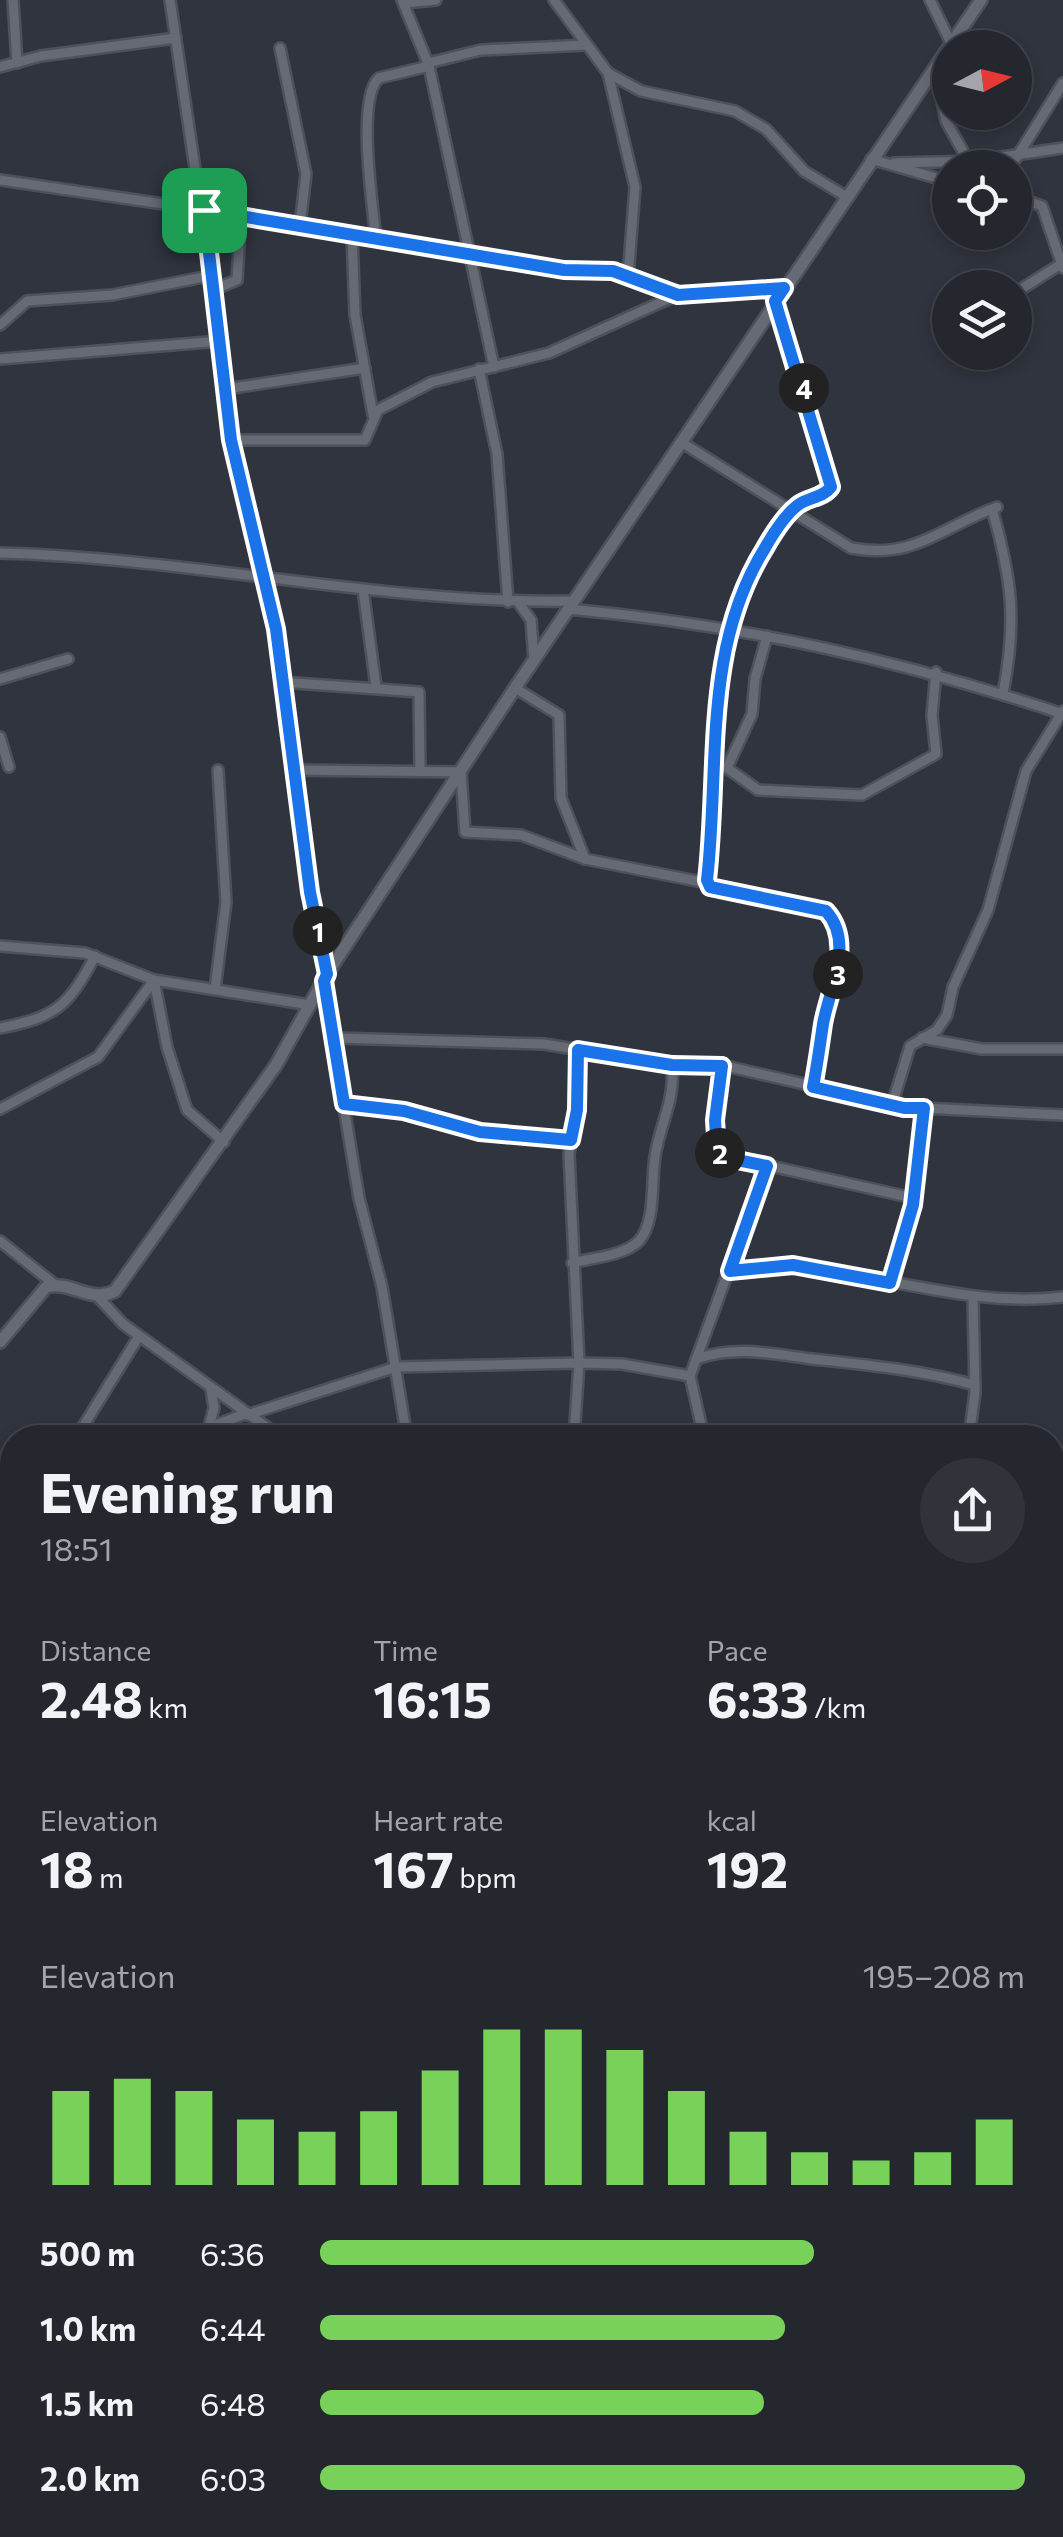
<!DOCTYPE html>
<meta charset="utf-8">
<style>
body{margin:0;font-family:Commissioner,sans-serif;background:#30333a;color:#f1f3f6;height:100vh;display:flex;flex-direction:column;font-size:38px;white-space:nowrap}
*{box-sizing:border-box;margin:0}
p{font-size:32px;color:#a3a5aa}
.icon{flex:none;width:55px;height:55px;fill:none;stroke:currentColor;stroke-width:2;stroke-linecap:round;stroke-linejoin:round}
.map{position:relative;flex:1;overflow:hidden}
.sheet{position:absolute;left:0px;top:1425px;width:1065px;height:1112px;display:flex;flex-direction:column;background:#24272e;border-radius:40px 40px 0 0;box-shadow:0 5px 15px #0003,0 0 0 2px #41444a}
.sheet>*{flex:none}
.needle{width:65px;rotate:83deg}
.tools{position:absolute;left:932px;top:30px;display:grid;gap:20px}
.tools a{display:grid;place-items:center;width:100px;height:100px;border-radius:50%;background:#24272e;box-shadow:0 5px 15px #0003,0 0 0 2px #41444a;font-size:50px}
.pin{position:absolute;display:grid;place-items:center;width:85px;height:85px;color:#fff;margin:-42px;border-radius:20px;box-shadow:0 5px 15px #0006}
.km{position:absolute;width:50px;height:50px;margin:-25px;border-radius:50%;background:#222;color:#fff;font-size:28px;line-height:50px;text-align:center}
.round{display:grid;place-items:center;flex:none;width:105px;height:105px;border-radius:52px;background:#30333a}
.summary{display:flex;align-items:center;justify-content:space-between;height:170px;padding:0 40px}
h1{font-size:55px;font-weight:700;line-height:75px}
.metrics{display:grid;grid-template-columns:repeat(3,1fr);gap:15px;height:170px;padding:10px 40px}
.metrics div{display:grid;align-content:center}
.metrics b{font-size:50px;font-weight:700}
.metrics small{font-size:28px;font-weight:400}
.metrics p{font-size:28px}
.chart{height:280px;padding:20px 40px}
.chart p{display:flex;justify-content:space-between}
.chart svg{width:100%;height:180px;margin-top:10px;stroke:#78d259;stroke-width:6}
ul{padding:0 40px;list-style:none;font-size:32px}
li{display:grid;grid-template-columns:160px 120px 1fr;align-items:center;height:75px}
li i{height:25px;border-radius:12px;background:#78d259}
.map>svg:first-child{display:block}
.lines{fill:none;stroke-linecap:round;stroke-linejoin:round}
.minor-casing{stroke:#4d5159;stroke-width:14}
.tertiary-casing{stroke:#4d5159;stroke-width:16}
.minor{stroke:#666a75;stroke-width:9}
.tertiary{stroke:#666a75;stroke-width:11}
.route-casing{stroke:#fff;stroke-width:20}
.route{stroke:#1a73e8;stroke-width:12}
</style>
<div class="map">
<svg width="1063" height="2537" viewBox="0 0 1063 2537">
<rect width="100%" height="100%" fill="#30343e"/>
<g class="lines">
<defs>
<g id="minor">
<path d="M13,0l4,63"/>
<path d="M170,0l31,209"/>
<path d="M402,0l27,66 65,301"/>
<path d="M554,0l54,73 33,18 94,20 31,18 38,42 41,25"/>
<path d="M930,0l21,43"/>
<path d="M404,3l32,-3"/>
<path d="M280,48l26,126 -6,51"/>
<path d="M428,63l53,-13 106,-5"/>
<path d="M0,67l41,-11 135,-18"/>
<path d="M935,67l11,54 23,41"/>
<path d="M608,73l27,114 -7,90"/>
<path d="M871,159l79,23"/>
<path d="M894,163l81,-2 88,-13"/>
<path d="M1010,168l53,-85"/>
<path d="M0,180l286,42 278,49h49l64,24 107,-7"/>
<path d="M1015,197l27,9 21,62"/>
<path d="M204,209l27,231 45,189 34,263 17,82"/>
<path d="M352,235l3,80 18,100"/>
<path d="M376,239c-3,-31 -20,-141 3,-161l50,-12"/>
<path d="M215,289l22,-9 4,-65"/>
<path d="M1015,293l46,-29"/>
<path d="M775,301l56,186c-8,11 -22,10 -33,18 -12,9 -25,30 -33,43 -63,101 -45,220 -58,331l11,11 98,18 17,10 5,54 -15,50 -10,65"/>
<path d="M0,325l27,-24 85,-6 102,-20"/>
<path d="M0,359l221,-18"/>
<path d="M479,369l18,85 11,148"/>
<path d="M226,389l139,-21"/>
<path d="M231,440h134l13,-30 54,-28 117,-29 128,-58"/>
<path d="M681,442l170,106c64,12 90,-21 146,-41"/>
<path d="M992,509c20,70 25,113 11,184"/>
<path d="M0,553c192,5 381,51 573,48"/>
<path d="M363,589l13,98"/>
<path d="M518,602l13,18 3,40"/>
<path d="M568,609c175,16 329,50 495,105"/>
<path d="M767,636l-12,43 -3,35 -25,54 31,22 104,5 74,-41 -4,-39 4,-43"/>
<path d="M0,679l68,-20"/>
<path d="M281,682l138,10 1,79"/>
<path d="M515,688l44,27 2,83 24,61 122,24"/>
<path d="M0,737l9,30"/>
<path d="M294,770l167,2 4,60 56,3 64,24"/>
<path d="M0,946l85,7 69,27 156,25"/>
<path d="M154,980l13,67 20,63 37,32"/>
<path d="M323,981l36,217 23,89 25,151"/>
<path d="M215,989l11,-87 -8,-132"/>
<path d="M0,1028c56,-11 68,-21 95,-72"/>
<path d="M336,1038l208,6 128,21 58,2 174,40 159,8"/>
<path d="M922,1038l60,11h81"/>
<path d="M722,1066l-8,71 7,18 192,43"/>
<path d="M344,1104l60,7 77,21 90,8"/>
<path d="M892,1105l18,-59 27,-16 10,-15 6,-28 35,-77 38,-139 37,-60"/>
<path d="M0,1109l98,-52 56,-77"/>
<path d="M0,1241l54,43"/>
<path d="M572,1263c19,-5 52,-7 67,-22 17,-19 12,-60 16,-84 5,-35 20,-53 17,-92"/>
<path d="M730,1271c112,-17 220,40 333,26"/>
<path d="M890,1283l23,-78 10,-98"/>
<path d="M98,1297l25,27 159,114"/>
<path d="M696,1359c40,-14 76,-5 116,0 56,6 109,11 163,26"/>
<path d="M247,1415l149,-48 183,-4 43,1 68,12"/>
<path d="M210,1427l35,-13"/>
<path d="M76,1438l63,-102"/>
<path d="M206,1438l8,-30 -3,-19"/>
<path d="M574,1438l5,-75 -10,-209 8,-45 1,-59"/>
<path d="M704,1438l-14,-62 77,-210"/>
<path d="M969,1438l6,-46 -2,-94"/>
<path d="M1052,1470h11"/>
<path d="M0,1556l12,-19"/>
<path d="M0,1576l12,9"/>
<path d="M0,1762l12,-19"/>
<path d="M1052,1762l11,-4"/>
<path d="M1052,1769l11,32"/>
<path d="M0,1793l12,9"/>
<path d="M1052,1808l11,1"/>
<path d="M1052,1837l11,9"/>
<path d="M0,1912l12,9"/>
<path d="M1052,1925l11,-1"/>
<path d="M0,1973l12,-22"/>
<path d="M0,2177l12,-18"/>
<path d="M1052,2293l11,1"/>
<path d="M0,2353l12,9"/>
<path d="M1052,2417l11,-15"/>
<path d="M0,2473l12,7"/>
<path d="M256,2525l17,12"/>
<path d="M563,2525v12"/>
<path d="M799,2525l4,12"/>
<path d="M35,2537l7,-12"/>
<path d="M902,2537l16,-12"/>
</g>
<path id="tertiary" d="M0,1342l46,-55c25,-7 44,17 69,4l161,-226 51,-91 188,-286 466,-688"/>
</defs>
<!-- minor casing -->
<use href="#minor" class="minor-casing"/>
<!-- tertiary casing -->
<use href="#tertiary" class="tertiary-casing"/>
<!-- minor -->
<use href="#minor" class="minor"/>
<!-- tertiary -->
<use href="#tertiary" class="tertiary"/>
</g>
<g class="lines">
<defs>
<path id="route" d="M204,210l360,60 49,1 65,24 106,-7 -9,13 56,186c-8,11 -22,10 -33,18 -12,9 -25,29 -33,43 -63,101 -45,220 -58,332l3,7 116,24c29,32 3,78 -3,113 -3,21 -6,42 -10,63l91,21h20l-11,97 -23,78 -97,-18 -63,6 37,-105 -35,-7 -15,-9 -2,-30 7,-54 -50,-1 -94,-15 -1,60 -6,30 -91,-8 -76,-21 -60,-7 -20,-123 3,-7 -17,-82 -34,-263 -45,-189z"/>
</defs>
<!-- route casing -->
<use href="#route" class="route-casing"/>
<!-- route -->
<use href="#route" class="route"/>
</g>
</svg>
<div class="tools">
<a><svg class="needle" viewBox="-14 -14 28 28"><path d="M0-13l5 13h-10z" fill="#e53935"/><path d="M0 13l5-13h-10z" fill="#a3a5aa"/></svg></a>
<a><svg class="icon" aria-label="locate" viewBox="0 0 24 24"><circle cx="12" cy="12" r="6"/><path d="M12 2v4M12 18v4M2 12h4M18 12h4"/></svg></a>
<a><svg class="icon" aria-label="layers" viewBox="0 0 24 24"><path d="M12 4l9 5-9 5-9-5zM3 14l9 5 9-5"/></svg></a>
</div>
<div class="pin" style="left:204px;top:210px;background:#1e9e55"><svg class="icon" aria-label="arrive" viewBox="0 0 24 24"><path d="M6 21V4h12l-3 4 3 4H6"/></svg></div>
<b class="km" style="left:318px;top:931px">1</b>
<b class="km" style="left:720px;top:1153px">2</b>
<b class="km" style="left:838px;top:974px">3</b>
<b class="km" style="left:804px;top:388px">4</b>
<section class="sheet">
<div class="summary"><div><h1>Evening run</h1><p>18:51</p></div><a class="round"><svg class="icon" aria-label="share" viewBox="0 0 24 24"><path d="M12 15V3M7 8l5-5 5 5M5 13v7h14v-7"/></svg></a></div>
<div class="metrics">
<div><p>Distance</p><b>2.48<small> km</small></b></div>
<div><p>Time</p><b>16:15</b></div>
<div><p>Pace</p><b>6:33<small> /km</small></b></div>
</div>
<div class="metrics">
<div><p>Elevation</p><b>18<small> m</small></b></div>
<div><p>Heart rate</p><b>167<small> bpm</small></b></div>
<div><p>kcal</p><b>192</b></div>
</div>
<div class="chart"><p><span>Elevation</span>195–208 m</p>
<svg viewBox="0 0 160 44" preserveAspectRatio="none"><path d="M5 44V21M15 44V18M25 44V21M35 44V28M45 44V31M55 44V26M65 44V16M75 44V6M85 44V6M95 44V11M105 44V21M115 44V31M125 44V36M135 44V38M145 44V36M155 44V28"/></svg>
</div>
<ul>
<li><b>500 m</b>6:36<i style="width:70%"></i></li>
<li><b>1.0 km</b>6:44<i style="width:66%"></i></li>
<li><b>1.5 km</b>6:48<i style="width:63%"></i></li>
<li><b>2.0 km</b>6:03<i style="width:100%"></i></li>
</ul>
</section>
</div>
